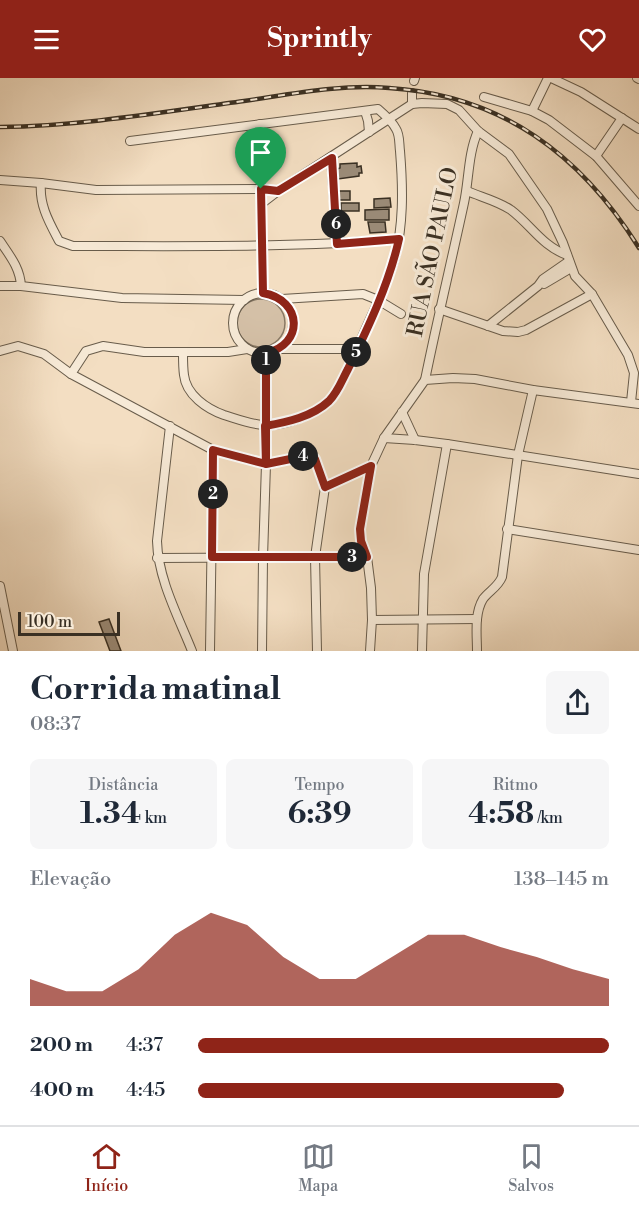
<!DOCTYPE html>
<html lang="pt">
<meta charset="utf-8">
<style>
body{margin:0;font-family:"Libre Bodoni",serif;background:#f6f6f7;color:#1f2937;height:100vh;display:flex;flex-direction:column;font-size:22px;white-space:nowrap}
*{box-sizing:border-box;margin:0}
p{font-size:20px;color:#747a83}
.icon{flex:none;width:33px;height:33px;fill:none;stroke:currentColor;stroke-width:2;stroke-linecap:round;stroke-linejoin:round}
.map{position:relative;height:573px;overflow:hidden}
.details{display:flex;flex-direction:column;background:#fff;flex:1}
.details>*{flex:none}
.scale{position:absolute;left:18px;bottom:15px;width:102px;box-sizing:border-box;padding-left:6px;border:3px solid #3a3023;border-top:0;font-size:16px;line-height:21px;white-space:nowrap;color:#3a3023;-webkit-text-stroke:4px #f7ead7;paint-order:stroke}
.pin{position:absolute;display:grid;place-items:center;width:51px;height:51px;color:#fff;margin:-62px -26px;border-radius:50% 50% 50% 0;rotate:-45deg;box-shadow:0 0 6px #0007}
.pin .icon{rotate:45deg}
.km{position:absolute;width:30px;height:30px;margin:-15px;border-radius:50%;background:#222;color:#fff;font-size:16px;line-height:30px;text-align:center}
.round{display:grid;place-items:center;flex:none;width:63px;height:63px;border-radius:9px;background:#f6f6f7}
.head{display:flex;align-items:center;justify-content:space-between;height:102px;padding:0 30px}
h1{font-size:33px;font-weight:700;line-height:45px}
.stats{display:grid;grid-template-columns:repeat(3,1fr);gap:9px;height:102px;padding:6px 30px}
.stats div{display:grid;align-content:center;border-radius:9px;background:#f6f6f7;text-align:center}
.stats b{font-size:30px;font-weight:700}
.stats small{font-size:16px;font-weight:400}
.stats p{font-size:16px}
.chart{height:168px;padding:12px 30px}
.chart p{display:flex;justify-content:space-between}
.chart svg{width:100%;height:108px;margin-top:6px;fill:#8f2418;opacity:.7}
ul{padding:0 30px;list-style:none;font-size:20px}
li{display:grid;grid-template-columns:96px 72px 1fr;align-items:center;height:45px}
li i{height:15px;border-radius:8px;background:#8f2418}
header{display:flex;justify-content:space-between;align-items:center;height:78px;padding:0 30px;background:#8f2418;color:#fff;font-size:27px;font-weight:700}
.dock{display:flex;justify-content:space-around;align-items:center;height:84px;border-top:2px solid #e0e1e3;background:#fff;font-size:16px;color:#747a83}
.dock a{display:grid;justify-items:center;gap:3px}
.dock .selected{color:#8f2418}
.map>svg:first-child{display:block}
.green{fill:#d4c0a7;stroke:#877865;stroke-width:1.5}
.building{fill:#9a8a76;stroke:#3a3023;stroke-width:1.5}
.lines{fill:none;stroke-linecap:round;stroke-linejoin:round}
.minor-casing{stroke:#685c4b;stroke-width:10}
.minor{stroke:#f7ead7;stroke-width:8}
.rail-casing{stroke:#3a3023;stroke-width:4.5}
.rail{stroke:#f7ead7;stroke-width:2;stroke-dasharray:7;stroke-linecap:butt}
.route-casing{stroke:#fff;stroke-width:12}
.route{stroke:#8f2418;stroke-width:8}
.labels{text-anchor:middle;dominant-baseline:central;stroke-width:6;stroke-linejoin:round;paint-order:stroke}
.street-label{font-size:22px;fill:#3a3023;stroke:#f7ead7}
</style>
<header><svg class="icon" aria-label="menu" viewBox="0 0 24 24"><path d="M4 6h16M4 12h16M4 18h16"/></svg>Sprintly<svg class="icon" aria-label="heart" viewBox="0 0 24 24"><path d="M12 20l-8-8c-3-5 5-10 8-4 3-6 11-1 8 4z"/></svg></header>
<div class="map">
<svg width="639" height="573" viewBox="0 0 639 573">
<rect width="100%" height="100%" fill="#f3dec2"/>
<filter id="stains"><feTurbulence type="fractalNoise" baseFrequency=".00333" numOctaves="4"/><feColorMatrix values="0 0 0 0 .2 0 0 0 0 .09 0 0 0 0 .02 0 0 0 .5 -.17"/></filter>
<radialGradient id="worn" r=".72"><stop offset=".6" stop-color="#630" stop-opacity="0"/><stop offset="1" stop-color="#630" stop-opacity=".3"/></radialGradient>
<!-- green -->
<circle class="green" cx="261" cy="245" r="24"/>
<!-- building -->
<g class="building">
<path d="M357,85v4l4,-1 1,7h-3v3l-21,3 -1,-10 3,-1v-4z"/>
<rect x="339" y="113" width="11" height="9"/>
<path d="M390,120l1,9 -17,1v-9z"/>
<rect x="341" y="125" width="18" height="8"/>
<path d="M389,131v11h-24v-10z"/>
<path d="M368,144h17l1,10 -16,1z"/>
<path d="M109,541l12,32h-11l-11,-29z"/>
</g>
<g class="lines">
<defs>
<g id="minor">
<path d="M551,0l30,14 58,37"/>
<path d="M637,0l2,1"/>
<path d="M414,3l1,-3"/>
<path d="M412,15v11"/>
<path d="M484,19l48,14 17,9 47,36 43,50"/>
<path d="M365,33l3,10 1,11"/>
<path d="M532,33l16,-33"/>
<path d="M260,46l3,169"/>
<path d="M130,63l248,-32c7,6 14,12 18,20 4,6 3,15 4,22 3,37 4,77 -7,113 -8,24 -20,48 -30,71 -7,17 -23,57 -36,68 -14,12 -45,24 -64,22 -13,-1 -26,-6 -39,-10 -17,-6 -38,-20 -40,-40 -1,-7 -1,-15 -1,-22"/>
<path d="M596,78l26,-38"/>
<path d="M331,80l6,86"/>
<path d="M0,102l41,3 55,7 165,-1 17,2"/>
<path d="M41,105c-2,22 8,39 18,58l14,5c109,0 217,2 325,-7"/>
<path d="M467,113c14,6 31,10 44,19 20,15 31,36 56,45"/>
<path d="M261,126l17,-13 134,-87 10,-1 25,1 12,6 19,21 31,23 38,55 16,34 12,33 17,18 36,61 6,18 -3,29"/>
<path d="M0,163c10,15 20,27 21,45"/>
<path d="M544,206l27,-16"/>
<path d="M0,208h21l101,12 122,2"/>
<circle cx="263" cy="245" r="30"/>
<path d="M282,221l81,-5 15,6 23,14"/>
<path d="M439,231l64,22 15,1 8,-2 66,-36"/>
<path d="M488,248l50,-40 5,-7 26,-18"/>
<path d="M280,271h78"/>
<path d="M0,273l18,-5 26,8 27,20 142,76 53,14 44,-9 5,4 10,28 46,-21"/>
<path d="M71,296l15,-23 17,-5 41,6h84l19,-3"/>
<path d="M425,302c12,-59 26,-117 39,-177 5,-23 4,-50 14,-72"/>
<path d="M402,334l13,28"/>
<path d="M170,348l-13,115c1,38 21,75 35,110"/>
<path d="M384,360l31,2 32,4 192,30"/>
<path d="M507,451l132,21"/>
<path d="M157,480l210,-1"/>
<path d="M0,508l13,65"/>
<path d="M372,542l105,-1"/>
<path d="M210,573l3,-201"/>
<path d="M262,573l1,-93 3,-94v-111"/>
<path d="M317,573l-2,-94 10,-70"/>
<path d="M370,573l2,-31 -1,-32 -4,-31 -6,-16 -1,-12 11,-63 13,-28 41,-58 28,-2 22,1 58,11 106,14"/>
<path d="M422,573l2,-77 23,-130"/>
<path d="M477,573c0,-16 -3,-37 6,-52 6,-8 15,-12 19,-22l16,-122 15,-65"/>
</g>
</defs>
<!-- minor casing -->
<use href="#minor" class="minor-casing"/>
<!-- minor -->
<use href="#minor" class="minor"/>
<defs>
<path id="rail" d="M0,49c82,-1 163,-15 244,-26 48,-7 97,-17 145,-13 113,7 192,67 250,160"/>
</defs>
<!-- rail casing -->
<use href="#rail" class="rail-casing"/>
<!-- rail -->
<use href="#rail" class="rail"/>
</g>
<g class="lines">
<defs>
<path id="route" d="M261,111l2,104c40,7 41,52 3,60v111l-53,-14 -1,107h155l-6,-16 -1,-12 11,-63 -46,21 -10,-28 -5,-4 -44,9 -1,-38c22,-4 47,-9 64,-25 9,-9 13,-21 19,-32 20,-41 41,-85 51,-130l-62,5 -5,-86 -54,33 -17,-2"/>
</defs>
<!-- route casing -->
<use href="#route" class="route-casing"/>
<!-- route -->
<use href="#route" class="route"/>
</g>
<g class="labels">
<!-- street labels -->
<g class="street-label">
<text transform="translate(433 174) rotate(-78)">RUA SÃO PAULO</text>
</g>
</g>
<rect width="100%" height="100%" filter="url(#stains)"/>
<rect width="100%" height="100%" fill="url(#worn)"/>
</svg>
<div class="scale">100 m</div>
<div class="pin" style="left:261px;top:111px;background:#1e9e55"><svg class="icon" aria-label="arrive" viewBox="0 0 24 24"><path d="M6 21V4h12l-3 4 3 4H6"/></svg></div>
<b class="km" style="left:266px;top:282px">1</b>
<b class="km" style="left:213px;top:416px">2</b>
<b class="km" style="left:352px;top:479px">3</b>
<b class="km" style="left:303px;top:378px">4</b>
<b class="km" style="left:356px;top:274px">5</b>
<b class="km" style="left:336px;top:146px">6</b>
</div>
<section class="details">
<div class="head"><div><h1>Corrida matinal</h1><p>08:37</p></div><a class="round"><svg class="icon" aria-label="share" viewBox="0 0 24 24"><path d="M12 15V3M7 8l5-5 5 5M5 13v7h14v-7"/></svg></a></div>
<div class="stats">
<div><p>Distância</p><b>1.34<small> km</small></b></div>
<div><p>Tempo</p><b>6:39</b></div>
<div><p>Ritmo</p><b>4:58<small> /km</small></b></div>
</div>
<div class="chart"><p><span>Elevação</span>138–145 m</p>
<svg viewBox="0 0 160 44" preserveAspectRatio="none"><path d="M0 44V33L10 38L20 38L30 29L40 15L50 6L60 11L70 24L80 33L90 33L100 24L110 15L120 15L130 20L140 24L150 29L160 33V44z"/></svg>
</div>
<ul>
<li><b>200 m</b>4:37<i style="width:100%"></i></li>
<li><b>400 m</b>4:45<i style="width:89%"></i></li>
</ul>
</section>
<nav class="dock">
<a class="selected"><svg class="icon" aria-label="home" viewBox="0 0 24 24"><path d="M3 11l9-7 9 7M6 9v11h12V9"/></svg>Início</a>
<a><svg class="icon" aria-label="map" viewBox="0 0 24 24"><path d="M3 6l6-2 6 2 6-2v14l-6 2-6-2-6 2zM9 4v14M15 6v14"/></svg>Mapa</a>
<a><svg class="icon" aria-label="saved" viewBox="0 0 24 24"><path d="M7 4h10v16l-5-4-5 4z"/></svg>Salvos</a>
</nav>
